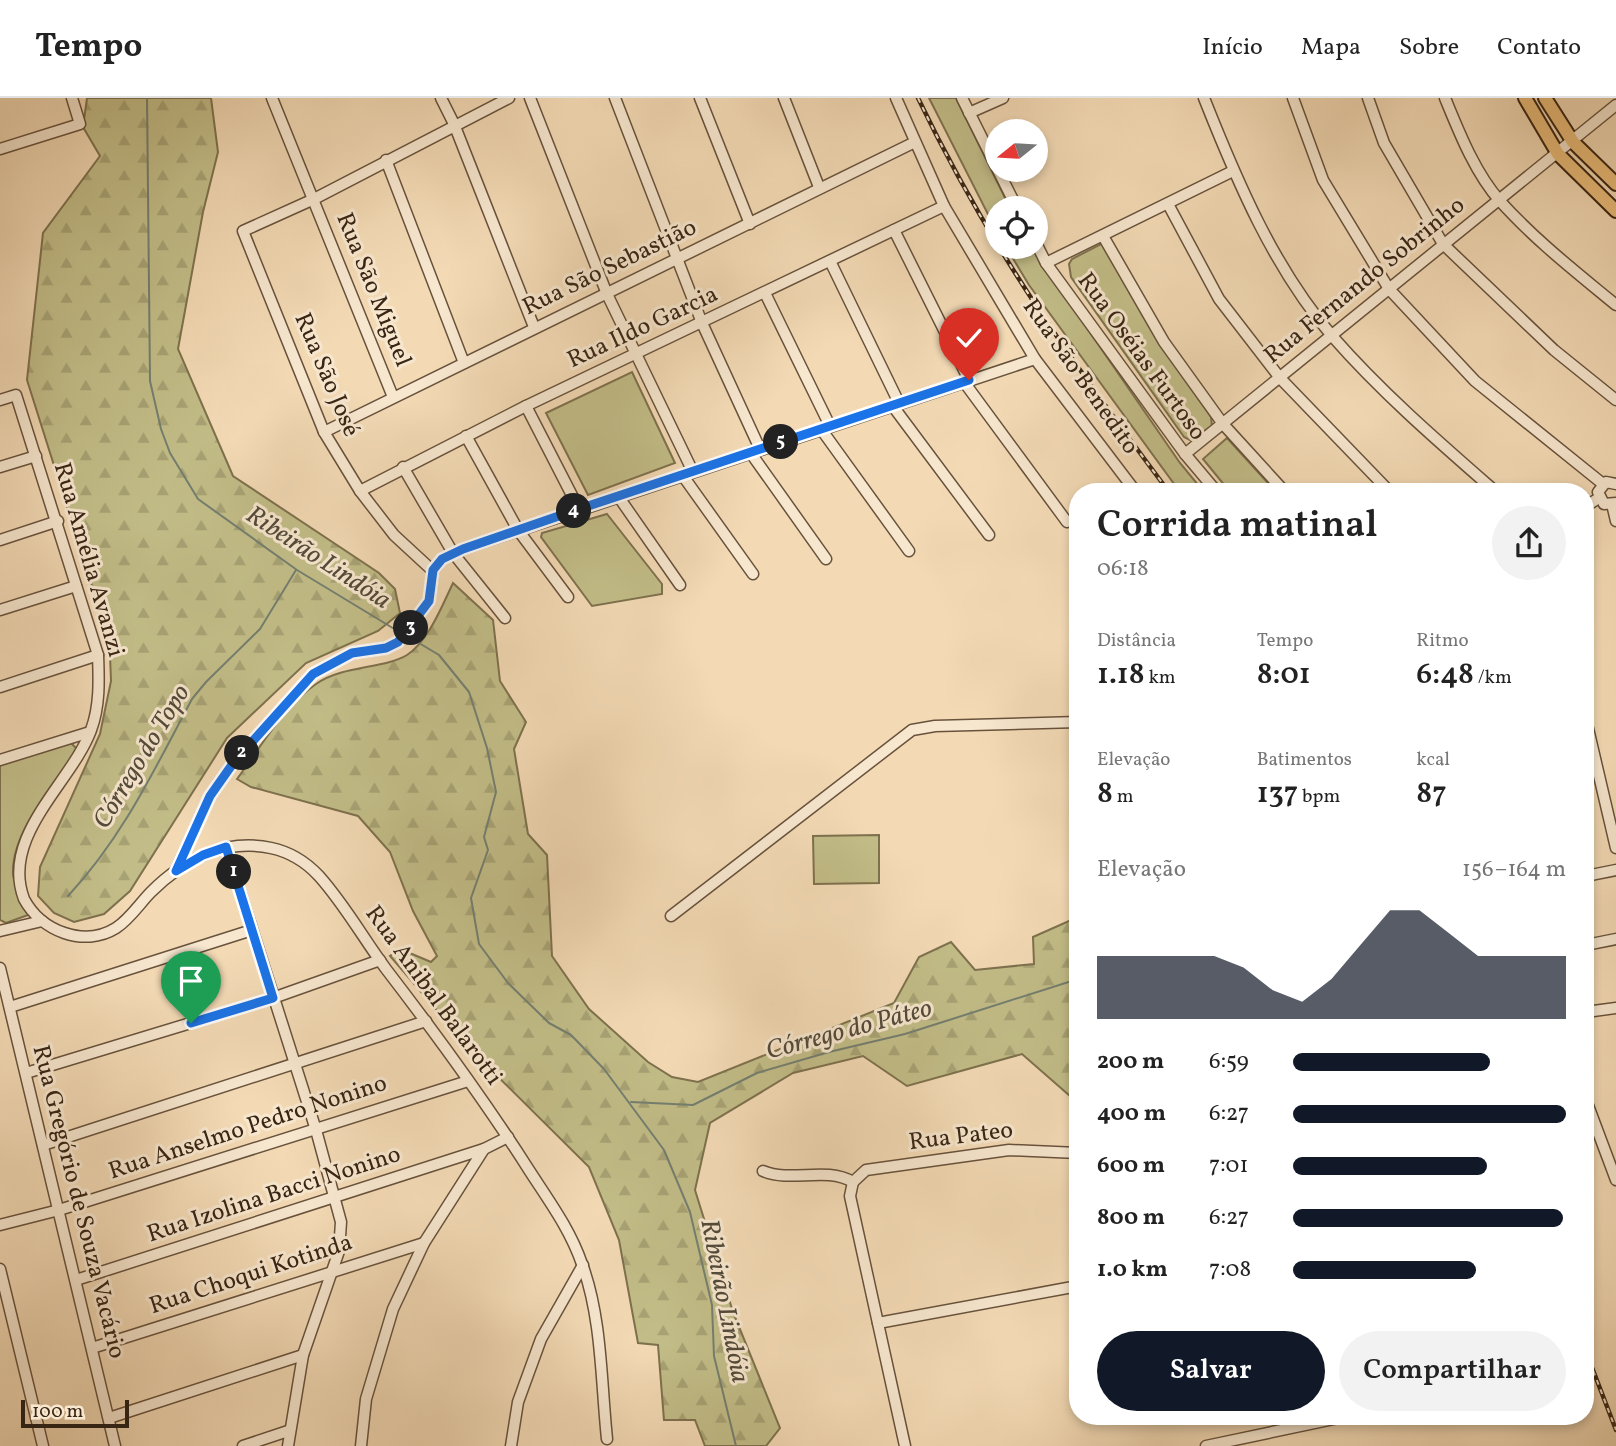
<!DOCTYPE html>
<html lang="pt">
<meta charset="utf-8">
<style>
body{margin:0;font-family:Vollkorn,serif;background:#f2f2f2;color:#222;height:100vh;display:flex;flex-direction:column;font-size:26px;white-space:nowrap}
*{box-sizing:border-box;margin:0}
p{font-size:23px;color:#767676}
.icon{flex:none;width:38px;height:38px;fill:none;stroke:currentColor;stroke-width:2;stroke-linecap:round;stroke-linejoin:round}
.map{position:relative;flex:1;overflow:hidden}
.sheet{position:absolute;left:1069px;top:385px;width:525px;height:942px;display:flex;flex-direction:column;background:#fff;border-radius:28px;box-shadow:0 4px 10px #0003}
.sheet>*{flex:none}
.needle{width:46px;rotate:252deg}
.fabs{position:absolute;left:985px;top:21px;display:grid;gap:14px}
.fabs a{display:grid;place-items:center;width:63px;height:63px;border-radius:50%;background:#fff;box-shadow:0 4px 10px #0003;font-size:35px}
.scale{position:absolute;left:21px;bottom:18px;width:108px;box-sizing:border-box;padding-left:7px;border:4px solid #392514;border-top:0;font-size:19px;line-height:24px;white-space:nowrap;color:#392514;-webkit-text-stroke:5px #f7e7cf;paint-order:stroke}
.pin{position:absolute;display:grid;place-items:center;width:60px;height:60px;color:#fff;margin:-72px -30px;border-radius:50% 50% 50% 0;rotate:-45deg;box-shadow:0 0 7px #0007}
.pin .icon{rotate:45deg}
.km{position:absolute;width:35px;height:35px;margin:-18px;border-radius:50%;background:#222;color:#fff;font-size:19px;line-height:35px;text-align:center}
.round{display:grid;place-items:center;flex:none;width:74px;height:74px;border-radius:37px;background:#f2f2f2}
.headline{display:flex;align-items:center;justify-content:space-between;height:119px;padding:0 28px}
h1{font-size:38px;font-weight:600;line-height:52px}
.figures{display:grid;grid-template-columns:repeat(3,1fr);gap:10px;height:119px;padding:7px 28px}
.figures div{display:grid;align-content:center}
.figures b{font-size:30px;font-weight:600}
.figures small{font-size:19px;font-weight:400}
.figures p{font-size:19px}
.chart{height:196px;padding:14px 28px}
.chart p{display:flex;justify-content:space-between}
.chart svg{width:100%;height:126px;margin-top:7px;fill:#111827;opacity:.7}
.cta{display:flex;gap:14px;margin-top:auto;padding:14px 28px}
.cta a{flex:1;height:80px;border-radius:42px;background:#111827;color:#fff;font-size:28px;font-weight:600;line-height:80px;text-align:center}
.cta a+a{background:#f2f2f2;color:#222}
ul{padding:0 28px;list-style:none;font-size:23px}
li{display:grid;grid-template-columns:112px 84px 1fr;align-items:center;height:52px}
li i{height:18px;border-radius:9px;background:#111827}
header{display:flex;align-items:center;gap:42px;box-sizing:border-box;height:98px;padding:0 35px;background:#fff;border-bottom:2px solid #e0e0e0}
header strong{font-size:33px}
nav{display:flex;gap:38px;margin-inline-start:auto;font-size:24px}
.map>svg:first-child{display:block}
.green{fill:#c2bd88;stroke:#7e714e;stroke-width:2}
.forest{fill:url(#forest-firs);stroke:#7e714e;stroke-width:2}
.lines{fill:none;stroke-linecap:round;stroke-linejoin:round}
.stream{stroke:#747f70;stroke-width:2}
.minor-casing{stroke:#68523c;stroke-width:13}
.major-casing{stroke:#392514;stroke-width:16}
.minor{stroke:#f7e7cf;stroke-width:10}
.major{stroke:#eabd7a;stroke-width:12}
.rail-casing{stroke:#392514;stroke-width:4.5}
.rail{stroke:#f7e7cf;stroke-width:2;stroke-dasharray:5;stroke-linecap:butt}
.route-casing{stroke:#fff;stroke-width:14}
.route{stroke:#1a73e8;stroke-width:9}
.labels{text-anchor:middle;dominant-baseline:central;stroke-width:6;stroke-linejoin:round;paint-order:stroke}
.street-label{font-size:24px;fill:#392514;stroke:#f7e7cf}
.water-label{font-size:26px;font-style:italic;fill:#524a3a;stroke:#f7e7cf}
</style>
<header>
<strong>Tempo</strong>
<nav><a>Início</a><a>Mapa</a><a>Sobre</a><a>Contato</a></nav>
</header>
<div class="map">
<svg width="1616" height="1348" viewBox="0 0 1616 1348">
<defs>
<pattern id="forest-firs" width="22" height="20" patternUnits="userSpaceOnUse" patternTransform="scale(1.75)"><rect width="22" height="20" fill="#c2bd88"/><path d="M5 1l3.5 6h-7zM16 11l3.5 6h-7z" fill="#a7a274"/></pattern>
</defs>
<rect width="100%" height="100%" fill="#f3dab5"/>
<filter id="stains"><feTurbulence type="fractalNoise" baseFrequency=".00286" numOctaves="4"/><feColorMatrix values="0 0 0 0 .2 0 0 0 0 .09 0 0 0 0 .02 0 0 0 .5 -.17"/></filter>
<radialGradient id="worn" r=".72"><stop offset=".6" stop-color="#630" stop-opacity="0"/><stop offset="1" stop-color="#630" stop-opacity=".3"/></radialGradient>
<!-- green -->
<g class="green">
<path d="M929,0h27l54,110h-12l-1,24z"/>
<path d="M1103,145l62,108 46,66 1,9 -22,14 -6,-3 -113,-160 -2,-13 3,-5z"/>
<path d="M1006,149h25l149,216 24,29h-24l-151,-207z"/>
<path d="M632,274l43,91 -87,32 -42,-82z"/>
<path d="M1227,340l49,54h-46l-27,-33z"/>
<path d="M607,416l55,70v10l-70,12 -51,-69 1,-4z"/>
<path d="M66,645l6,1 6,6c-23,33 -67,82 -65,124 1,15 14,27 15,41l-22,8 -6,-3v-156z"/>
<path d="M879,737v48l-65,1 -1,-48z"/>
</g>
<!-- forest -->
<g class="forest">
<path d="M87,0h124l7,54 -15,60 -25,137 55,127 146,97 16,16 5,24 -22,18 -72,32 -79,75 -97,153 -26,23 -30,8 -20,-9 -16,-17 2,-29 60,-133 11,-53 -2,-52 -15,-37 -67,-212 16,-147 57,-77 -17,-29z"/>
<path d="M453,485l40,37 7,61 26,41 -12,27 14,85 19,21 5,101 37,53 59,53 24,15 26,5 196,-79 25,-46 32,-15 24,28 59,-6 -1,-27 45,-20v186l-56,-49 -115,32 -44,-30 -70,17 -83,50 -15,67 38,122 47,116 -14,18h-61l-10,-26h-31l-6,-75 -20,-2 -19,-103 -30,-73 -116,-115 -83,-96 10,-7 31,13 6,-6 -24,-45 -23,-59 -32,-36 -107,-29 -14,-8c23,-31 47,-73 79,-95 27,-19 68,-15 91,-29 21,-13 36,-51 46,-72z"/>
</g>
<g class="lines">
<!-- stream -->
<g class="stream">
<path d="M147,0l3,283 11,48 9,24 28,46 99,71 104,63"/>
<path d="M409,539l30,18 30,37 18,56 9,44 -12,45 4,13 -17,48 8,46 29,39 41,40 22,12 33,34 60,81 26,62 22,93 2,51 22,90"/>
<path d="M68,798c55,-59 86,-126 124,-197l14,-17 54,-53 36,-59"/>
<path d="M631,1004l62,3 64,-32 72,-21 76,-18 173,-55"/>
</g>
<defs>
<g id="minor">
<path d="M272,0l121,299"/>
<path d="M441,0l13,26 80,203"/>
<path d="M530,0l77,196 86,178"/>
<path d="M615,0l87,225 58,126"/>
<path d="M700,0l50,126"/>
<path d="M784,0l35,89"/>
<path d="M896,0l48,108 91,153 101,133"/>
<path d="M962,0l55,110"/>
<path d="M1204,0c33,83 70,171 129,239 49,56 107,106 163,155"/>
<path d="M1293,0l30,82 66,109 86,92 128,103"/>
<path d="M1368,0l16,45 59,101 111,106 62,50"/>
<path d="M1445,0c14,34 30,75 55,103 35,39 76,71 116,104"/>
<path d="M969,15l34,-15"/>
<path d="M0,51l80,-25 -8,-26"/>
<path d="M386,62l78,203"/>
<path d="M1168,106l51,95 61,79 110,114"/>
<path d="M894,132l75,150"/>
<path d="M1103,138l61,106 59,82 62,68"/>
<path d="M1036,145l10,20 139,191 32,38"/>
<path d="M830,163l69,142"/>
<path d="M1046,165l187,-92"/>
<path d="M765,195l65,133"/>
<path d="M964,284l103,140"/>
<path d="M0,302l16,-5 82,260c1,25 2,51 -7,75 -19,52 -91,106 -67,169 17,32 60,49 92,29 14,-9 24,-25 35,-36 32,-32 74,-54 120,-44 19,4 35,14 48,28 26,29 44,62 67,93 50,65 99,132 143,201 20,31 41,59 53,94 20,54 19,118 25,175"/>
<path d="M892,307l97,130"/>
<path d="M526,308l53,103"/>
<path d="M821,331l88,122"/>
<path d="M324,334l591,-290"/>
<path d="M466,338l52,94 50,67"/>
<path d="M750,354l76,107"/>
<path d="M1185,356l431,-349"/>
<path d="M0,369l36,-11"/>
<path d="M403,369l50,86 52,65"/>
<path d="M683,378l70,98"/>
<path d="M1616,386l-10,-2 -8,10 6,12 12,-1"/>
<path d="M360,393l166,-85 418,-200"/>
<path d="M618,398l62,89"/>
<path d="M1612,406l4,17"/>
<path d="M1586,408l13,-8"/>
<path d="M0,442l58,-19"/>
<path d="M433,473l-39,-36 -34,-44 -36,-59 -81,-201 71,-32 195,-101"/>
<path d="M433,473l9,-12 21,-10 572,-190"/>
<path d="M0,512l76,-24"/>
<path d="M0,589l98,-32"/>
<path d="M1586,622l30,128"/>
<path d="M0,662l90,-28"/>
<path d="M226,749l90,283 25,92 -2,29 -36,104 -15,91"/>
<path d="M176,772l34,-74 24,-34 79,-88 39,-21 34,-5 12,-6 31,-41 4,-30"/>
<path d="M1586,778l30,-6"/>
<path d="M671,818l241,-186 23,-4 143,-4"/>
<path d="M0,833l42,-10"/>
<path d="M1586,847l30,-6"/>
<path d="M0,870l115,478"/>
<path d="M10,909l242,-77"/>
<path d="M1586,914l30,-4"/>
<path d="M26,975l247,-75 107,-38"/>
<path d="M1586,1002l30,80"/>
<path d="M43,1047l383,-124"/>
<path d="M763,1073c29,12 62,-5 90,11"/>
<path d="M853,1084l-3,14 55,250"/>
<path d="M853,1084l13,-12 143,-20 69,3"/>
<path d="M0,1127l59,-15 409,-129"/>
<path d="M0,1171l43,177"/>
<path d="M76,1182l408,-131"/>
<path d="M878,1225l200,-37"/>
<path d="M92,1250l332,-105"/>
<path d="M109,1320l194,-63"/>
<path d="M243,1348l45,-15"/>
<path d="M361,1348l5,-47 27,-90 31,-66 60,-94 24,-12"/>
<path d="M511,1348l7,-44 23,-63 42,-74"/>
<path d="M1206,1348l142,-30"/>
</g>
<g id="major">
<path d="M1525,0l33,56 58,57"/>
<path d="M1545,0l28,44 43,42"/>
</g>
</defs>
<!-- minor casing -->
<use href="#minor" class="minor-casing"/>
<!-- major casing -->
<use href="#major" class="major-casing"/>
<!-- minor -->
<use href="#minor" class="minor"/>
<!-- major -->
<use href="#major" class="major"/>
<defs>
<g id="rail">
<path d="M918,0c71,148 153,263 251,394"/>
<path d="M1586,1254l30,78"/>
</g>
</defs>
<!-- rail casing -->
<use href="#rail" class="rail-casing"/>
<!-- rail -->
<use href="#rail" class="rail"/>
</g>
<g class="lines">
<defs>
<path id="route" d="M191,925l82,-25 -47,-151 -23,8 -27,16 34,-75 24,-34 79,-88 39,-21 34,-5 12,-6 31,-41 4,-31 9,-11 21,-10 116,-40 390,-129"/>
</defs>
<!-- route casing -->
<use href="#route" class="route-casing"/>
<!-- route -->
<use href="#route" class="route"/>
</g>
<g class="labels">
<!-- street labels -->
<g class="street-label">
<text transform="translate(610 170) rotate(-26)">Rua São Sebastião</text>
<text transform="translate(1365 183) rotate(-39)">Rua Fernando Sobrinho</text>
<text transform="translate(373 192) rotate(68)">Rua São Miguel</text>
<text transform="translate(643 230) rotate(-25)">Rua Ildo Garcia</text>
<text transform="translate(1141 259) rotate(54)">Rua Oséias Furtoso</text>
<text transform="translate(326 277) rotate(67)">Rua São José</text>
<text transform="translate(1080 279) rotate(55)">Rua São Benedito</text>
<text transform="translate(88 462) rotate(74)">Rua Amélia Avanzi</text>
<text transform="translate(433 898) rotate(54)">Rua Anibal Balarotti</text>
<text transform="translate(248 1030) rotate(-18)">Rua Anselmo Pedro Nonino</text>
<text transform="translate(961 1039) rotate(-7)">Rua Pateo</text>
<text transform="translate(274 1097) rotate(-18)">Rua Izolina Bacci Nonino</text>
<text transform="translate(78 1104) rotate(76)">Rua Gregório de Souza Vacário</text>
<text transform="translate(251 1177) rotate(-18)">Rua Choqui Kotinda</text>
</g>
<!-- water labels -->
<g class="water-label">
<text transform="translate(318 460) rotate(33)">Ribeirão Lindóia</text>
<text transform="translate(142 659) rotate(-59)">Córrego do Topo</text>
<text transform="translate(849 932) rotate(-15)">Córrego do Páteo</text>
<text transform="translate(724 1203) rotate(79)">Ribeirão Lindóia</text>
</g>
</g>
<rect width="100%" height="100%" filter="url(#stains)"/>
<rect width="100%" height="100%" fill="url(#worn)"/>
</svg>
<div class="fabs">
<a><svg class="needle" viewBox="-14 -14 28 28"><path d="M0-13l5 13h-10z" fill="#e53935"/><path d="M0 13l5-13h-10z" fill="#767676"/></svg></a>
<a><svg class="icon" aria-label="locate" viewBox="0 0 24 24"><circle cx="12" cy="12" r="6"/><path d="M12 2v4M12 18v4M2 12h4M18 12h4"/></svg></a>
</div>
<div class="scale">100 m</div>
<div class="pin" style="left:191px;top:925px;background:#1e9e55"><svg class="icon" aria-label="arrive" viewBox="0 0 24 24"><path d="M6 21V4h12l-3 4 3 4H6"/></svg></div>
<div class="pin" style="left:969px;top:282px;background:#d93025"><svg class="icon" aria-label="check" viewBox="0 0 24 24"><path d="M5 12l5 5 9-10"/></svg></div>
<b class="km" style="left:234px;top:774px">1</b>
<b class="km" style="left:242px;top:655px">2</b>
<b class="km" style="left:411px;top:530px">3</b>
<b class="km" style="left:574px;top:413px">4</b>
<b class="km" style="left:781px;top:344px">5</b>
<section class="sheet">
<div class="headline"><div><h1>Corrida matinal</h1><p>06:18</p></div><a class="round"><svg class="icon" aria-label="share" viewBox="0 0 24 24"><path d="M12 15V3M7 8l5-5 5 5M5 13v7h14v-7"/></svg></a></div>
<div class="figures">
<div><p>Distância</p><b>1.18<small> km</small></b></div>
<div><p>Tempo</p><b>8:01</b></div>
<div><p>Ritmo</p><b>6:48<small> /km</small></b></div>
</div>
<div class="figures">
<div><p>Elevação</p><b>8<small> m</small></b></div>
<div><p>Batimentos</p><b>137<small> bpm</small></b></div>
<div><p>kcal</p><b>87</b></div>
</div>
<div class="chart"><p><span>Elevação</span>156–164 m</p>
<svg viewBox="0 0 160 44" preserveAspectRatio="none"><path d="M0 44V22L10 22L20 22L30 22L40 22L50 26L60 34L70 38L80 30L90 18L100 6L110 6L120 14L130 22L140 22L150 22L160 22V44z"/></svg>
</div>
<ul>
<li><b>200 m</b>6:59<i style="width:72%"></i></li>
<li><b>400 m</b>6:27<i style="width:100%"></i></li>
<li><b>600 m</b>7:01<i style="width:71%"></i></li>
<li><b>800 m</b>6:27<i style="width:99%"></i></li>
<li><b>1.0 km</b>7:08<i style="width:67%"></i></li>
</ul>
<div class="cta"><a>Salvar</a><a>Compartilhar</a></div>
</section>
</div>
